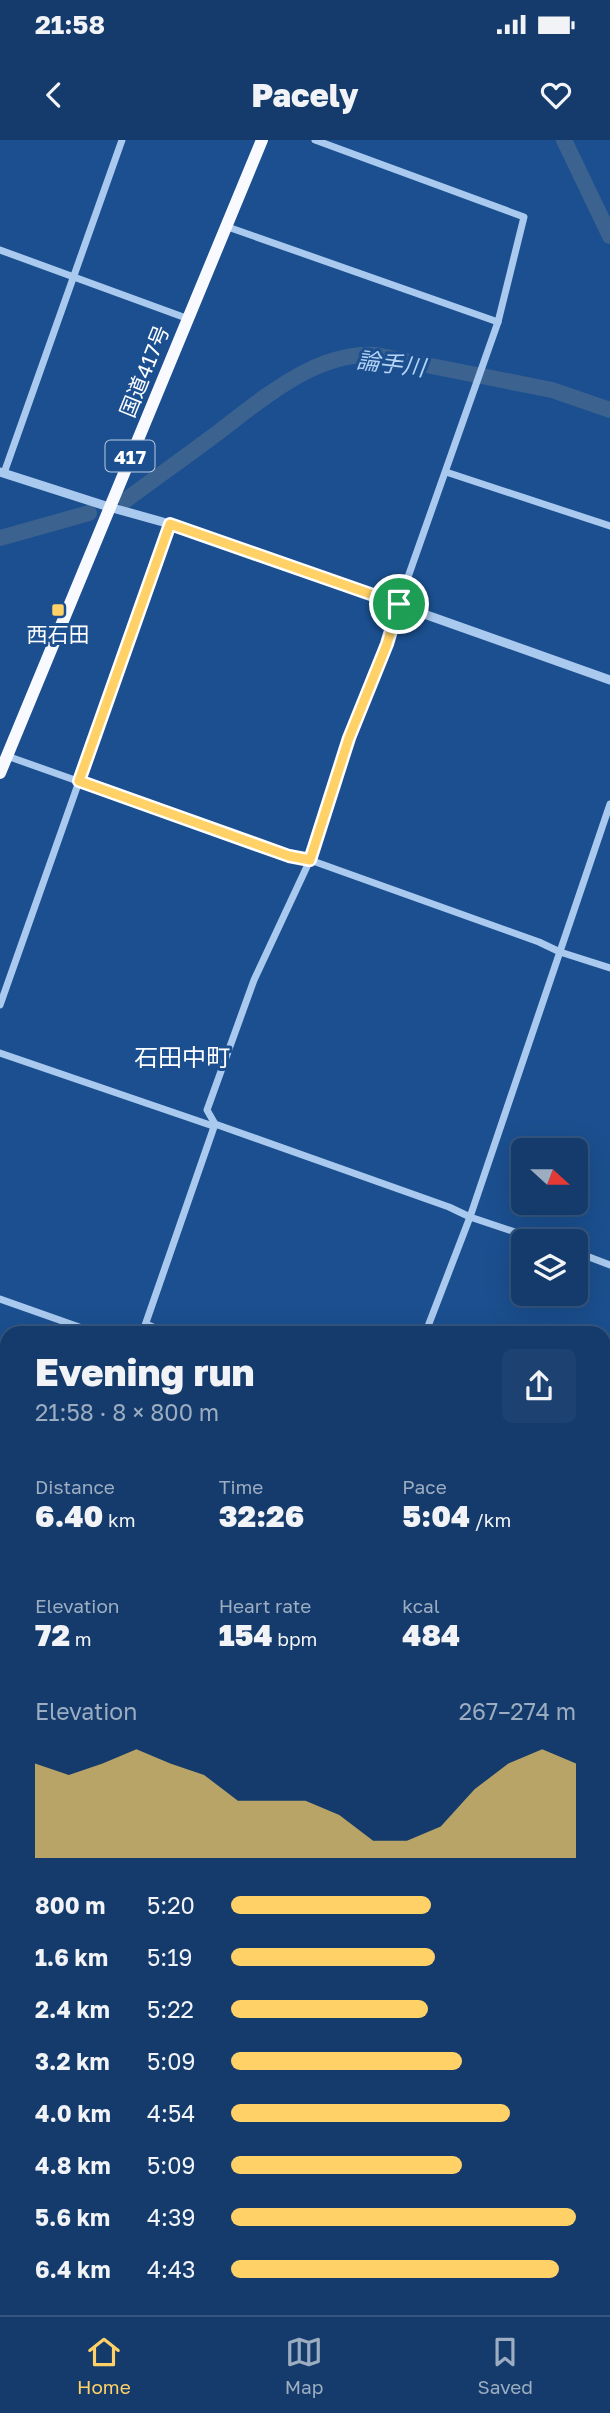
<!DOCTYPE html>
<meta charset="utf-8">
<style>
body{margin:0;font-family:"Golos Text","Noto Sans JP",sans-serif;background:#1d4271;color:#f1f3f6;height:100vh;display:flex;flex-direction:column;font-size:26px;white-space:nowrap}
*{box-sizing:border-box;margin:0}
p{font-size:23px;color:#9dadc1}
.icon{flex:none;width:38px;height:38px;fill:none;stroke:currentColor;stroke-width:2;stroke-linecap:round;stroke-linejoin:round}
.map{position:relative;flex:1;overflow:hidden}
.panel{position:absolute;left:0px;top:1186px;width:611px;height:989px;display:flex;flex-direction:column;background:#143b6b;border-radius:21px 21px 0 0;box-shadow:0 7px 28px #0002,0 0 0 2px #33557e}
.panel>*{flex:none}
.needle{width:46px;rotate:111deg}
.controls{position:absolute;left:511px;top:998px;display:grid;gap:14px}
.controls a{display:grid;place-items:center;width:77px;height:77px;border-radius:10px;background:#143b6b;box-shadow:0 7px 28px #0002,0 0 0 2px #33557e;font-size:35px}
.pin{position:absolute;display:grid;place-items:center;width:60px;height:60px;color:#fff;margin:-30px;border:4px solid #fff;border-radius:50%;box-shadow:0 2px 7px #0007}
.round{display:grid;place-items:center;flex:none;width:74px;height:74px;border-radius:10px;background:#1d4271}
.overview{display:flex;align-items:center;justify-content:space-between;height:119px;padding:0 35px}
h1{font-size:38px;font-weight:800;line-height:52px}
.stats{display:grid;grid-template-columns:repeat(3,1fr);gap:10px;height:119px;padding:7px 35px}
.stats div{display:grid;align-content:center}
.stats b{font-size:30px;font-weight:800}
.stats small{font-size:19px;font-weight:400}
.stats p{font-size:19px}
.chart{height:196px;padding:14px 35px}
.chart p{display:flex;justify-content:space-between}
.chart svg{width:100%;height:126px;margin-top:7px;fill:#ffd166;opacity:.7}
ul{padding:0 35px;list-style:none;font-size:23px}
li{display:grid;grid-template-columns:112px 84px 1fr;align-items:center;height:52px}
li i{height:18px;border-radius:9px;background:#ffd166}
.status{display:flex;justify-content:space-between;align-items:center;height:49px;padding:0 35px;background:#143b6b;direction:ltr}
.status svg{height:19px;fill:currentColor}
header{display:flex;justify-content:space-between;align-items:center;height:91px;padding:0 35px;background:#143b6b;font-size:32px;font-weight:800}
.dock{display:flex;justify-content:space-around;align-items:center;height:98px;border-top:2px solid #33557e;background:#143b6b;font-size:19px;color:#9dadc1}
.dock a{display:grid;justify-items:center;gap:4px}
.dock .on{color:#ffd166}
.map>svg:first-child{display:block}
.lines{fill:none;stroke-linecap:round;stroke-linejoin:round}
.river{stroke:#3c6290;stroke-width:16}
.minor{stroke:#a9c9ee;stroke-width:7}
.tertiary{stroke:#a9c9ee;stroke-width:9}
.secondary{stroke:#d6e6fa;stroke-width:10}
.trunk{stroke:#f8faff;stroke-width:12}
.route-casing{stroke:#fff;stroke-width:14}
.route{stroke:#ffd166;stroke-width:9}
.poi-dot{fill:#ffd166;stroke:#1b4f8f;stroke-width:2.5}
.labels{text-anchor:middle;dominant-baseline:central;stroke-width:6;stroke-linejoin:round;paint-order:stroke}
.shield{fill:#1b4f8f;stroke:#bbcadd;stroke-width:2}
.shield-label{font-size:19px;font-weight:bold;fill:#fff}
.street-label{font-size:21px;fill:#fff;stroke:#1b4f8f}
.poi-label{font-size:21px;fill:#fff;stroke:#1b4f8f}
.water-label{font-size:23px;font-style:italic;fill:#b5d3f5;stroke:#1b4f8f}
.quarter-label{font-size:24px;fill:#fff;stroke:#1b4f8f}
</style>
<div class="status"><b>21:58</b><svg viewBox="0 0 49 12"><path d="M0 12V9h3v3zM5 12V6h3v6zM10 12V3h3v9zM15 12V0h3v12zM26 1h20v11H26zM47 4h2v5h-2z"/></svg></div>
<header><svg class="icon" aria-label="back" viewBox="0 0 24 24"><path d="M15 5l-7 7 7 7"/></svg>Pacely<svg class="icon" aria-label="heart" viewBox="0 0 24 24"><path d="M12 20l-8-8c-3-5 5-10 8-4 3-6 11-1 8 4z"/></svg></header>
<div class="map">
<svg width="610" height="2175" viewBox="0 0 610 2175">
<rect width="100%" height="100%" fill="#1b4f8f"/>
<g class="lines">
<!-- river -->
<g class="river">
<path d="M564,0l46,96"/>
<path d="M126,360c28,-21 58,-42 86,-63 47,-35 102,-86 164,-82l176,35 58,20"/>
<path d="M0,398l89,-25"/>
<path d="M604,1990h6"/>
<path d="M0,2098l7,-3"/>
<path d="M604,2140l6,-2"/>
<path d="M443,2175l31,-7"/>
</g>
<!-- minor -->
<g class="minor">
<path d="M315,0l209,77 -26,105 -90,255 -21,67 -38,94 -39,122 -56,120 -47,130 8,14 234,83 21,10 72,24"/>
<path d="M225,86l273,96"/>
<path d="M0,110l186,68"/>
<path d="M446,332l164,54"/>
<path d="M4,333l118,-333"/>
<path d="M7,616l282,100 21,4 229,82 21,10 50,16"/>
<path d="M0,865l170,-481"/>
<path d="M0,913l213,73"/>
<path d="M576,1112l34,13"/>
<path d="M0,1159l99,35"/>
<path d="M146,1184l23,10"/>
<path d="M142,1194l73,-210"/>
<path d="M425,1194l45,-117 140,-413"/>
<path d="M604,1242l6,2"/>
<path d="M604,1395l6,1"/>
<path d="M604,1455h6"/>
<path d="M604,1527l6,1"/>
<path d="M604,1627l6,3"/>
<path d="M0,1681h7"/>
<path d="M0,1732l7,2"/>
<path d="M604,1746l6,3"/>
<path d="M0,1790l7,2"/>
<path d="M604,1836l3,-12"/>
<path d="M0,1854l7,1"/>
<path d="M0,1921l7,1"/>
<path d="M0,2162l7,-4"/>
</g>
<!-- tertiary -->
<g class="tertiary">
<path d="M0,332l109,35 61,17 440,156"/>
<path d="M604,1224l6,-13"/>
<path d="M0,1423l7,-7"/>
<path d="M604,2034l6,-1"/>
</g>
<!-- secondary -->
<g class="secondary">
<path d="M0,1429l7,13"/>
<path d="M604,1823l6,2"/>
<path d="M604,1900l6,-31"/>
<path d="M539,2175l2,-7"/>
</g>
<!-- trunk -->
<path class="trunk" d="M0,633l262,-633"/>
</g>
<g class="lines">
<defs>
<path id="route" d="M170,384l229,80 -12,40 -38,94 -39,122 -21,-4 -210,-75z"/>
</defs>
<!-- route casing -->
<use href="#route" class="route-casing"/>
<!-- route -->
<use href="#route" class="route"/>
</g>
<!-- markers -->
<rect class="poi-dot" x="51" y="463" width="14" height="14" rx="3.5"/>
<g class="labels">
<!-- shield labels -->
<rect class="shield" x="105.5" y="300.5" width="49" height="31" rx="5"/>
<g class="shield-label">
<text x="130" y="316">417</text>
</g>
<!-- street labels -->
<g class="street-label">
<text transform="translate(144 231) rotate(-68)">国道417号</text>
</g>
<!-- poi labels -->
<g class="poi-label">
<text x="58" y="494">西石田</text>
</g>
<!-- water labels -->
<g class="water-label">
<text transform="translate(391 223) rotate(7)">論手川</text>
</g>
<!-- quarter labels -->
<g class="quarter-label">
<text x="182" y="916">石田中町</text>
</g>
</g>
</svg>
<div class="controls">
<a><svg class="needle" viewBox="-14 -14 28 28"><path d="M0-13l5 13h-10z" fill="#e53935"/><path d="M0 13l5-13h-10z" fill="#9dadc1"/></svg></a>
<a><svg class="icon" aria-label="layers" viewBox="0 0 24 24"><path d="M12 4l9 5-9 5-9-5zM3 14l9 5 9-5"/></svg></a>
</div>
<div class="pin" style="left:399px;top:464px;background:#1e9e55"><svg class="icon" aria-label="arrive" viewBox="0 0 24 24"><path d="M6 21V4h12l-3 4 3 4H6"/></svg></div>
<section class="panel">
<div class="overview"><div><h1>Evening run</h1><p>21:58 · 8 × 800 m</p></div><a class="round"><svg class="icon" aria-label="share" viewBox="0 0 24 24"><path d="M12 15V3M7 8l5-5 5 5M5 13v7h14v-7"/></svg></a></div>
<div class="stats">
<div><p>Distance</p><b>6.40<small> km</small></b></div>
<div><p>Time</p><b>32:26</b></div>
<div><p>Pace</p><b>5:04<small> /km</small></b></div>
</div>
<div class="stats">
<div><p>Elevation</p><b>72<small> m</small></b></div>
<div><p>Heart rate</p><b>154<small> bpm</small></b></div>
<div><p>kcal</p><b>484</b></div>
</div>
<div class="chart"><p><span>Elevation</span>267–274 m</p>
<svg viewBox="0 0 160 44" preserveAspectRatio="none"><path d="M0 44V11L10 15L20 11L30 6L40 11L50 15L60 24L70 24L80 24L90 29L100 38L110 38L120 33L130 20L140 11L150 6L160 11V44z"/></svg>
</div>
<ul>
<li><b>800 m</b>5:20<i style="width:58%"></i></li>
<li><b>1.6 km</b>5:19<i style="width:59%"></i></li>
<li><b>2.4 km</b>5:22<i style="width:57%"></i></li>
<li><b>3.2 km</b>5:09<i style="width:67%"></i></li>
<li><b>4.0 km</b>4:54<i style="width:81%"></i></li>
<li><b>4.8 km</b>5:09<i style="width:67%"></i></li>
<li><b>5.6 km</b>4:39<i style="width:100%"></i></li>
<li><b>6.4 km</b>4:43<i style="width:95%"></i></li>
</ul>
</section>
</div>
<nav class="dock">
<a class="on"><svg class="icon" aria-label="home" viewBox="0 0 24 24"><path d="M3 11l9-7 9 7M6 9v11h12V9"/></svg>Home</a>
<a><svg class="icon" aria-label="map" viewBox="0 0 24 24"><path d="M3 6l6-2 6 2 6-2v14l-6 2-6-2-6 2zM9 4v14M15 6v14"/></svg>Map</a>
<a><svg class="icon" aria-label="saved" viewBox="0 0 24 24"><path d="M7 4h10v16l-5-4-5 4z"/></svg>Saved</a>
</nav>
